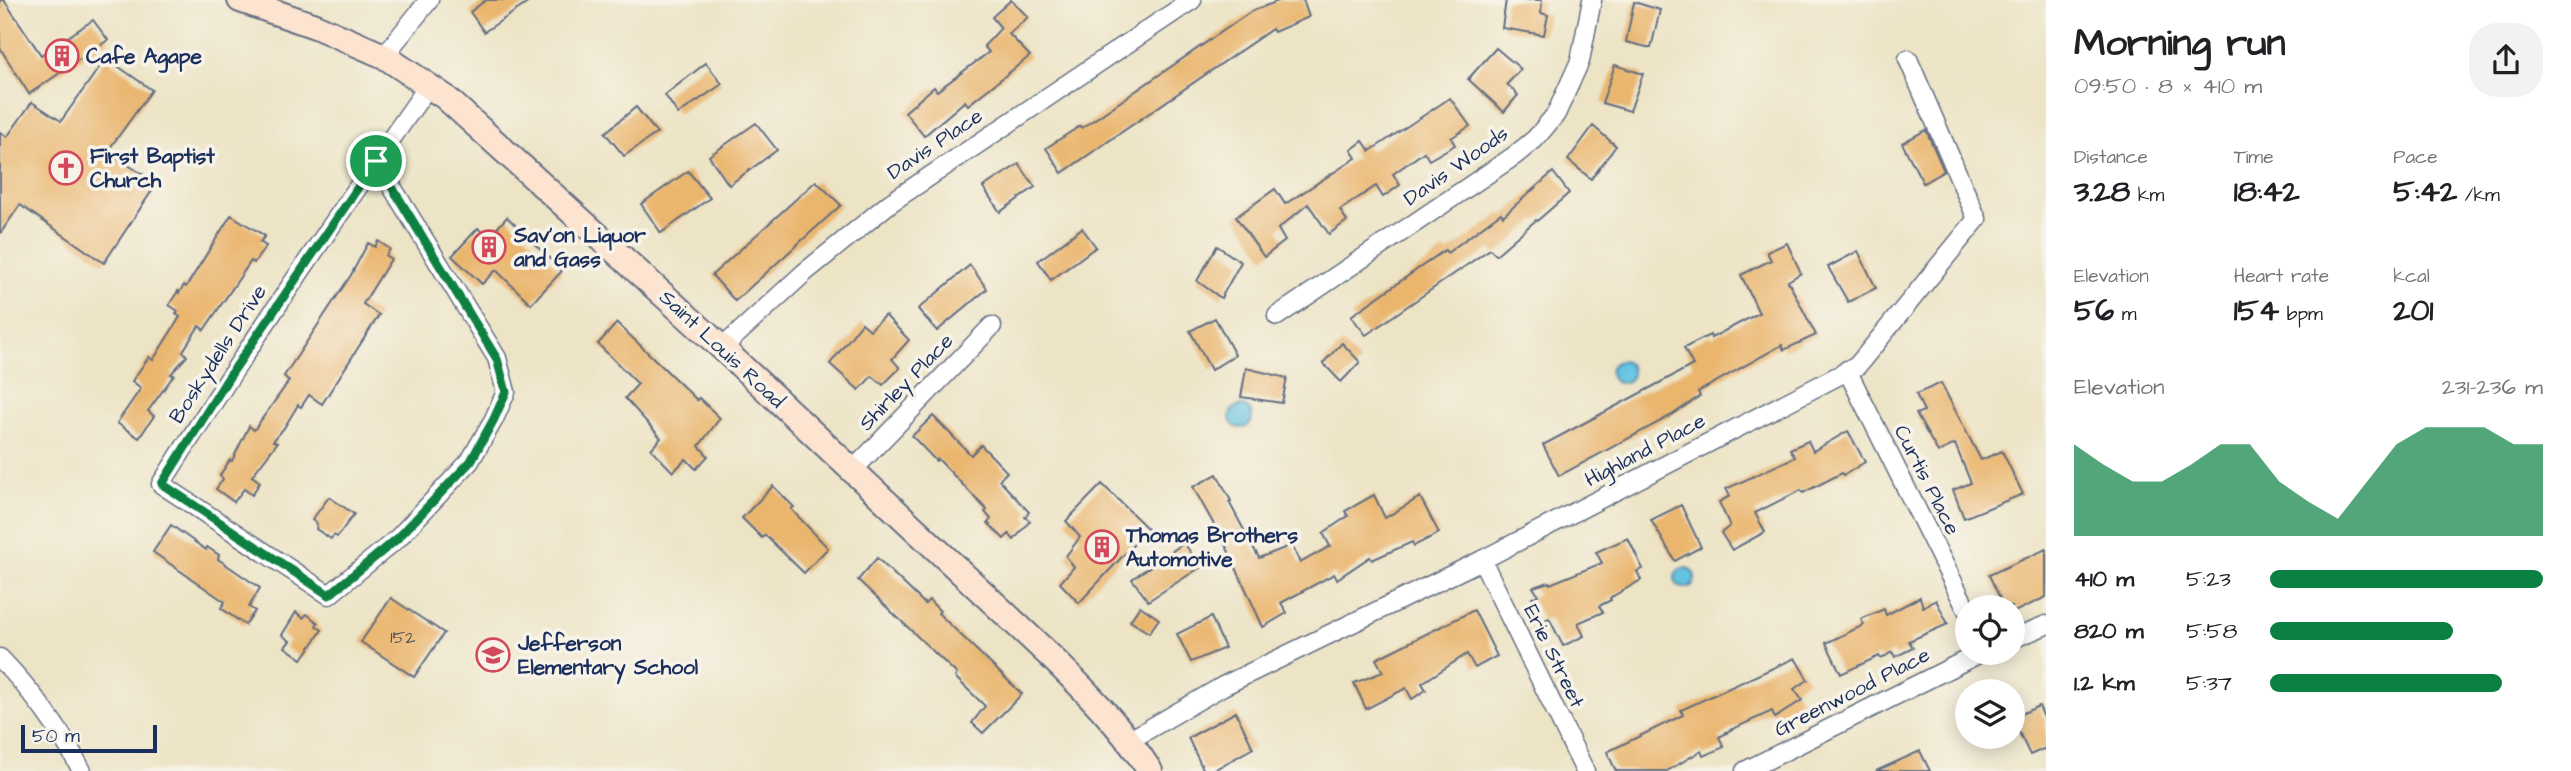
<!DOCTYPE html>
<meta charset="utf-8">
<style>
body{margin:0;font-family:"Architects Daughter",sans-serif;background:#f2f2f2;color:#202124;height:100vh;display:flex;flex-direction:column;font-size:26px;white-space:nowrap}
*{box-sizing:border-box;margin:0}
p{font-size:23px;color:#757577}
.icon{flex:none;width:38px;height:38px;fill:none;stroke:currentColor;stroke-width:2;stroke-linecap:round;stroke-linejoin:round}
.map{position:relative;flex:1;overflow:hidden}
.panel{display:flex;flex-direction:column;background:#fff;width:525px}
.panel>*{flex:none}
.controls{position:absolute;left:1955px;top:595px;display:grid;gap:14px}
.controls a{display:grid;place-items:center;width:70px;height:70px;border-radius:50%;background:#fff;box-shadow:0 4px 18px #0003;font-size:35px}
.scale{position:absolute;left:21px;bottom:18px;width:136px;box-sizing:border-box;padding-left:7px;border:4px solid #1b2f5e;border-top:0;font-size:19px;line-height:24px;white-space:nowrap;color:#1b2f5e;-webkit-text-stroke:5px #f7f3e8;paint-order:stroke}
.pin{position:absolute;display:grid;place-items:center;width:60px;height:60px;color:#fff;margin:-30px;border:4px solid #fff;border-radius:50%;box-shadow:0 2px 7px #0007}
.round{display:grid;place-items:center;flex:none;width:74px;height:74px;border-radius:28px;background:#f2f2f2}
.summary{display:flex;align-items:center;justify-content:space-between;height:119px;padding:0 28px}
h1{font-size:38px;font-weight:800;line-height:52px}
.stats{display:grid;grid-template-columns:repeat(3,1fr);gap:10px;height:119px;padding:7px 28px}
.stats div{display:grid;align-content:center}
.stats b{font-size:30px;font-weight:800}
.stats small{font-size:19px;font-weight:400}
.stats p{font-size:19px}
.chart{height:196px;padding:14px 28px}
.chart p{display:flex;justify-content:space-between}
.chart svg{width:100%;height:126px;margin-top:7px;fill:#0b8043;opacity:.7}
ul{padding:0 28px;list-style:none;font-size:23px}
li{display:grid;grid-template-columns:112px 84px 1fr;align-items:center;height:52px}
li i{height:18px;border-radius:9px;background:#0b8043}
main{display:flex;flex:1;min-height:0}
.map>svg:first-child{display:block}
.water{fill:#63c4e1;stroke:#3f7aa0;stroke-width:2}
.building{fill:#eab66e}
.lines{fill:none;stroke-linecap:round;stroke-linejoin:round}
.street-casing{stroke:#646e82;stroke-width:21}
.secondary-casing{stroke:#646e82;stroke-width:28}
.street{stroke:#fff;stroke-width:18}
.secondary{stroke:#fde4d1;stroke-width:24}
.route-casing{stroke:#fff;stroke-width:14}
.route{stroke:#0b8043;stroke-width:9}
.labels{text-anchor:middle;dominant-baseline:central;stroke-width:7;stroke-linejoin:round;paint-order:stroke}
.number-label{font-size:18px;fill:#4f5162}
.poi-label{font-size:21px;font-weight:bold;fill:#1b2f5e;stroke:#f7f3e8;text-anchor:start}
.street-label{font-size:21px;fill:#1b2f5e;stroke:#f7f3e8}
</style>
<main>
<div class="map">
<svg width="2046" height="771" viewBox="0 0 2046 771">
<rect width="100%" height="100%" fill="#f7f3e8"/>
<filter id="ink" filterUnits="userSpaceOnUse"><feTurbulence type="fractalNoise" baseFrequency=".0143" numOctaves="2"/><feDisplacementMap in="SourceGraphic" scale="14" xChannelSelector="R" yChannelSelector="G"/><feConvolveMatrix kernelMatrix="1 2 1 2 8 2 1 2 1" color-interpolation-filters="sRGB"/></filter>
<filter id="wash" filterUnits="userSpaceOnUse"><feTurbulence type="fractalNoise" baseFrequency=".00686" numOctaves="4" result="noise"/><feDisplacementMap in="SourceGraphic" scale="28" xChannelSelector="R" yChannelSelector="G"/><feGaussianBlur stdDeviation="1.57" result="paint"/><feColorMatrix in="noise" values="0 0 0 0 0 0 0 0 0 0 0 0 0 0 0 0 0 1.4 0 .05"/><feComposite in="paint" operator="in"/></filter>
<g filter="url(#wash)">
<rect width="100%" height="100%" fill="#ede4c6"/>
<!-- water -->
<g class="water">
<circle cx="1621" cy="372" r="11"/>
<circle cx="1241" cy="417" r="11"/>
<circle cx="1685" cy="578" r="10"/>
</g>
<g id="blocks">
<!-- building -->
<g class="building">
<path d="M0,0h4l37,55 52,-35 15,20 -79,54 -29,-46z"/>
<path d="M486,0h46l-48,32 -14,-20z"/>
<path d="M1011,0l17,17 -19,17 21,22 -62,49 -3,-4 -41,35 -19,-24 29,-25 3,4 52,-39 -5,-6 17,-18 -9,-11z"/>
<path d="M1281,0h22l6,17 -35,15 -2,-3 -210,144 -16,-25 34,-22 2,2 170,-117z"/>
<path d="M1506,0h36l-1,13 7,2 -4,20 -42,-7z"/>
<path d="M1634,2l26,8 -9,38 -25,-6z"/>
<path d="M1496,48l25,21 -14,15 11,11 -14,17 -36,-33z"/>
<path d="M106,58l46,32 -45,62 50,31 -53,80 -84,-58 -20,29v-102l7,5 25,-35 29,19z"/>
<path d="M706,63l16,21 -44,30 -13,-19z"/>
<path d="M1615,65l28,9 -13,37 -28,-8z"/>
<path d="M1450,98l20,28 -19,12 4,7 -26,15 -5,-8 -31,22 7,11 -17,12 -7,-11 -36,24 7,11 -18,13 -21,-30 -30,25 7,12 -21,16 -28,-40 39,-28 10,15 71,-46 -5,-8 12,-9 7,10z"/>
<path d="M636,107l21,26 -33,23 -19,-23z"/>
<path d="M756,123l21,27 -48,35 -20,-29z"/>
<path d="M1593,126l23,20 -25,33 -23,-19z"/>
<path d="M1926,130l18,41 -21,12 -21,-40z"/>
<path d="M1019,164l16,23 -35,25 -17,-25z"/>
<path d="M688,171l22,27 -49,35 -20,-29z"/>
<path d="M1553,172l16,21 -32,28 -1,-1 -40,35 -6,-6 -124,86 -15,-19 94,-66 2,3 54,-40 2,3z"/>
<path d="M816,181l25,24 -106,96 -23,-26z"/>
<path d="M231,215l34,21 -5,6 6,4 -12,17 -3,-2 -47,69 -5,-4 -16,25 4,5 -16,18 3,1 -26,36 6,5 -15,22 -22,-15 24,-35 -9,-7 17,-24 4,3 27,-43 -4,-3 2,-3 -9,-6 9,-14 1,2 5,-8 2,2z"/>
<path d="M507,217l55,54 -31,33 -35,-34 -14,14 -30,-28 26,-28 10,10z"/>
<path d="M1082,228l14,19 -45,33 -13,-19z"/>
<path d="M378,241l12,8 -4,7 5,3 -28,45 16,11 -57,89 -13,-9 -8,12 -3,-2 -14,23 -11,13 4,2 -25,33 8,6 -8,13 -8,-6 -10,13 -18,-13 7,-10 -3,-4 10,-15 2,1 17,-35 5,4 35,-49 -5,-5 67,-101 17,-32 7,4z"/>
<path d="M1787,243l14,30 -13,8 28,54 -32,15 -2,-5 -84,47 2,4 -28,19 -113,61 -16,-31 150,-80 -9,-17 26,-13 1,3 48,-25 -18,-38 30,-15 -4,-8z"/>
<path d="M1217,246l24,16 -20,36 -24,-17z"/>
<path d="M1858,251l18,37 -28,14 -20,-35z"/>
<path d="M970,265l17,24 -50,42 -19,-22z"/>
<path d="M885,315l24,25 -17,19 8,9 -17,17 -11,-9 -13,14 -29,-26 32,-41 8,7z"/>
<path d="M1215,318l20,37 -24,15 -21,-39z"/>
<path d="M617,323l80,77 2,-2 21,20 -21,28 9,10 -12,13 -10,-10 -13,13 -22,-23 10,-11 -36,-40 13,-14 -40,-40z"/>
<path d="M1342,343l18,19 -19,20 -18,-19z"/>
<path d="M1246,368l41,10 -5,25 -41,-6z"/>
<path d="M1941,383l40,77 21,-9 21,43 -59,24 -11,-28 18,-7 -16,-39 -17,8 -22,-38 8,-3 -8,-17z"/>
<path d="M933,416l38,39 10,-10 26,27 -8,8 30,32 -4,5 5,4 -16,19 -5,-6 -5,5 -16,-16 3,-4 -6,-7 2,-2 -49,-51 -2,2 -24,-25z"/>
<path d="M1848,431l17,31 -21,13 -2,-2 -39,20 -2,-3 -46,23 10,19 -33,18 -11,-17 9,-7 -11,-24 11,-6 -4,-7 69,-32 -5,-8 18,-8 5,10z"/>
<path d="M1217,474l14,27 -2,1 30,56 33,-13 8,18 30,-17 -7,-13 25,-17 -3,-5 29,-16 11,23 35,-21 19,36 -25,13 -2,-4 -40,18 -2,-3 -33,22 -3,-5 -53,29 6,10 -24,14 -36,-79 -34,-61z"/>
<path d="M1102,484l46,45 -69,74 -19,-20 14,-16 -8,-11 14,-19 -14,-16z"/>
<path d="M773,486l21,21 -3,2 37,39 -24,25 -39,-38 -3,3 -20,-20z"/>
<path d="M329,497l25,17 -17,23 -3,-2 -3,4 -15,-10 1,-5 -5,-4z"/>
<path d="M1681,505l20,42 -26,14 -24,-41z"/>
<path d="M171,525l35,25 1,-3 12,8 -1,4 42,29 -11,19 6,4 -10,14 -24,-17 4,-6 -72,-50z"/>
<path d="M1628,538l15,31 -6,2 4,9 -31,18 1,2 -12,6 4,6 -25,11 6,13 -21,10 -14,-28 -6,3 -11,-23 6,-3 -5,-8 16,-5 1,2 52,-21 -6,-11z"/>
<path d="M1184,543l17,24 -53,34 -16,-22z"/>
<path d="M2046,549v48l-34,16v-6h-8l-15,-32z"/>
<path d="M877,558l48,46 4,-4 11,11 -2,2 84,81 -39,39 -11,-10 13,-17 -30,-29 2,-3 -99,-94z"/>
<path d="M1920,597l3,10 13,-7 12,24 -39,17 4,7 -18,9 -3,-5 -11,7 -2,-3 -38,18 -15,-31 38,-18 -3,-6 23,-10 2,6z"/>
<path d="M391,598l53,35 -30,44 -53,-35z"/>
<path d="M1140,606l19,13 -10,14 -19,-12z"/>
<path d="M1474,610l23,46 -22,12 -8,-14 -45,29 4,7 -14,9 -6,-11 -40,21 -12,-26 29,-11 -7,-13z"/>
<path d="M296,612l7,6 4,-4 11,9 -2,3 6,4 -20,29 -17,-12 5,-6 -8,-6z"/>
<path d="M1211,617l14,31 -34,14 -14,-28z"/>
<path d="M1795,658l13,22 -14,9 8,11 -27,18 -3,-7 -46,21 1,1 -8,4 5,10 -21,9 -2,-5 -34,20h-51l-9,-19 76,-37 -2,-5z"/>
<path d="M2039,706l7,16v26l-16,7 -18,-37z"/>
<path d="M1236,712l17,36 -41,23h-8l-16,-33z"/>
<path d="M1920,751l10,20h-54z"/>
</g>
</g>
</g>
<g filter="url(#ink)">
<use href="#blocks" fill-opacity="0" stroke="#646e82" stroke-width="2"/>
<g class="lines">
<defs>
<g id="street">
<path d="M384,56l45,-56"/>
<path d="M376,161l121,197 9,34 -12,27 -24,42 -72,77 -69,57 -168,-111c86,-136 176,-268 268,-399"/>
<path d="M1277,316l237,-160 21,-17 21,-25 24,-53 12,-61"/>
<path d="M722,348l82,-75 86,-70 302,-203"/>
<path d="M1847,370l120,240"/>
<path d="M853,470l139,-144"/>
<path d="M1482,560l103,211"/>
<path d="M2012,639l34,-14"/>
<path d="M0,658c33,34 60,71 82,113"/>
<path d="M1130,740l93,-54 259,-126 375,-194 120,-147 -69,-160"/>
<path d="M1745,771l235,-118"/>
</g>
<path id="secondary" d="M240,0l75,26 69,30 61,41 277,251 325,305c38,37 74,73 103,118"/>
</defs>
<!-- street casing -->
<use href="#street" class="street-casing"/>
<!-- secondary casing -->
<use href="#secondary" class="secondary-casing"/>
<!-- street -->
<use href="#street" class="street"/>
<!-- secondary -->
<use href="#secondary" class="secondary"/>
</g>
</g>
<g class="lines" filter="url(#ink)">
<defs>
<path id="route" d="M376,161l121,198 9,33 -12,27 -23,42 -73,77 -69,57 -167,-111 65,-104z"/>
</defs>
<!-- route casing -->
<use href="#route" class="route-casing"/>
<!-- route -->
<use href="#route" class="route"/>
</g>
<!-- icons -->
<defs>
<symbol id="building-ring" viewBox="-11 -11 22 22"><circle r="9.5" fill="#f7f3e8" stroke="#d1495b" stroke-width="1.5"/><path d="M-4-6H4V6H1V3H-1V6H-4ZM-2.5-4.3h1.7v1.8h-1.7ZM.8-4.3h1.7v1.8H.8ZM-2.5-1h1.7V.8h-1.7ZM.8-1h1.7V.8H.8Z" fill="#d1495b"/></symbol>
<symbol id="church-ring" viewBox="-11 -11 22 22"><circle r="9.5" fill="#f7f3e8" stroke="#d1495b" stroke-width="1.5"/><path d="M-1.2-6h2.4v3.5h3.3v2.4h-3.3V6h-2.4V-.1h-3.3v-2.4h3.3Z" fill="#d1495b"/></symbol>
<symbol id="school-ring" viewBox="-11 -11 22 22"><circle r="9.5" fill="#f7f3e8" stroke="#d1495b" stroke-width="1.5"/><path d="M0-5L7-2L0 1L-7-2ZM-4 1L0 2.5L4 1V4Q0 6-4 4Z" fill="#d1495b"/></symbol>
</defs>
<g fill-rule="evenodd">
<use href="#building-ring" x="43" y="37" width="38" height="38"/>
<use href="#church-ring" x="47" y="149" width="38" height="38"/>
<use href="#building-ring" x="470" y="228" width="38" height="38"/>
<use href="#building-ring" x="1083" y="528" width="38" height="38"/>
<use href="#school-ring" x="474" y="636" width="38" height="38"/>
</g>
<g class="labels">
<!-- number labels -->
<g class="number-label">
<text x="403" y="637">152</text>
</g>
<!-- poi labels -->
<g class="poi-label">
<text x="86" y="56">Cafe Agape</text>
<text x="90" y="156">First Baptist<tspan x="90" dy="24">Church</tspan></text>
<text x="514" y="235">Sav'on Liquor<tspan x="514" dy="24">and Gass</tspan></text>
<text x="1126" y="535">Thomas Brothers<tspan x="1126" dy="24">Automotive</tspan></text>
<text x="518" y="643">Jefferson<tspan x="518" dy="24">Elementary School</tspan></text>
</g>
<!-- street labels -->
<g class="street-label">
<text transform="translate(935 144) rotate(-34)">Davis Place</text>
<text transform="translate(1456 166) rotate(-35)">Davis Woods</text>
<text transform="translate(722 349) rotate(43)">Saint Louis Road</text>
<text transform="translate(218 354) rotate(-57)">Boskydells Drive</text>
<text transform="translate(906 382) rotate(-46)">Shirley Place</text>
<text transform="translate(1645 450) rotate(-28)">Highland Place</text>
<text transform="translate(1927 480) rotate(63)">Curtis Place</text>
<text transform="translate(1554 656) rotate(64)">Erie Street</text>
<text transform="translate(1852 692) rotate(-27)">Greenwood Place</text>
</g>
</g>
</svg>
<div class="controls">
<a><svg class="icon" aria-label="locate" viewBox="0 0 24 24"><circle cx="12" cy="12" r="6"/><path d="M12 2v4M12 18v4M2 12h4M18 12h4"/></svg></a>
<a><svg class="icon" aria-label="layers" viewBox="0 0 24 24"><path d="M12 4l9 5-9 5-9-5zM3 14l9 5 9-5"/></svg></a>
</div>
<div class="scale">50 m</div>
<div class="pin" style="left:376px;top:161px;background:#1e9e55"><svg class="icon" aria-label="arrive" viewBox="0 0 24 24"><path d="M6 21V4h12l-3 4 3 4H6"/></svg></div>
</div>
<section class="panel">
<div class="summary"><div><h1>Morning run</h1><p>09:50 · 8 × 410 m</p></div><a class="round"><svg class="icon" aria-label="share" viewBox="0 0 24 24"><path d="M12 15V3M7 8l5-5 5 5M5 13v7h14v-7"/></svg></a></div>
<div class="stats">
<div><p>Distance</p><b>3.28<small> km</small></b></div>
<div><p>Time</p><b>18:42</b></div>
<div><p>Pace</p><b>5:42<small> /km</small></b></div>
</div>
<div class="stats">
<div><p>Elevation</p><b>56<small> m</small></b></div>
<div><p>Heart rate</p><b>154<small> bpm</small></b></div>
<div><p>kcal</p><b>201</b></div>
</div>
<div class="chart"><p><span>Elevation</span>231–236 m</p>
<svg viewBox="0 0 160 44" preserveAspectRatio="none"><path d="M0 44V12L10 19L20 25L30 25L40 19L50 12L60 12L70 25L80 32L90 38L100 25L110 12L120 6L130 6L140 6L150 12L160 12V44z"/></svg>
</div>
<ul>
<li><b>410 m</b>5:23<i style="width:100%"></i></li>
<li><b>820 m</b>5:58<i style="width:67%"></i></li>
<li><b>1.2 km</b>5:37<i style="width:85%"></i></li>
</ul>
</section>
</main>
